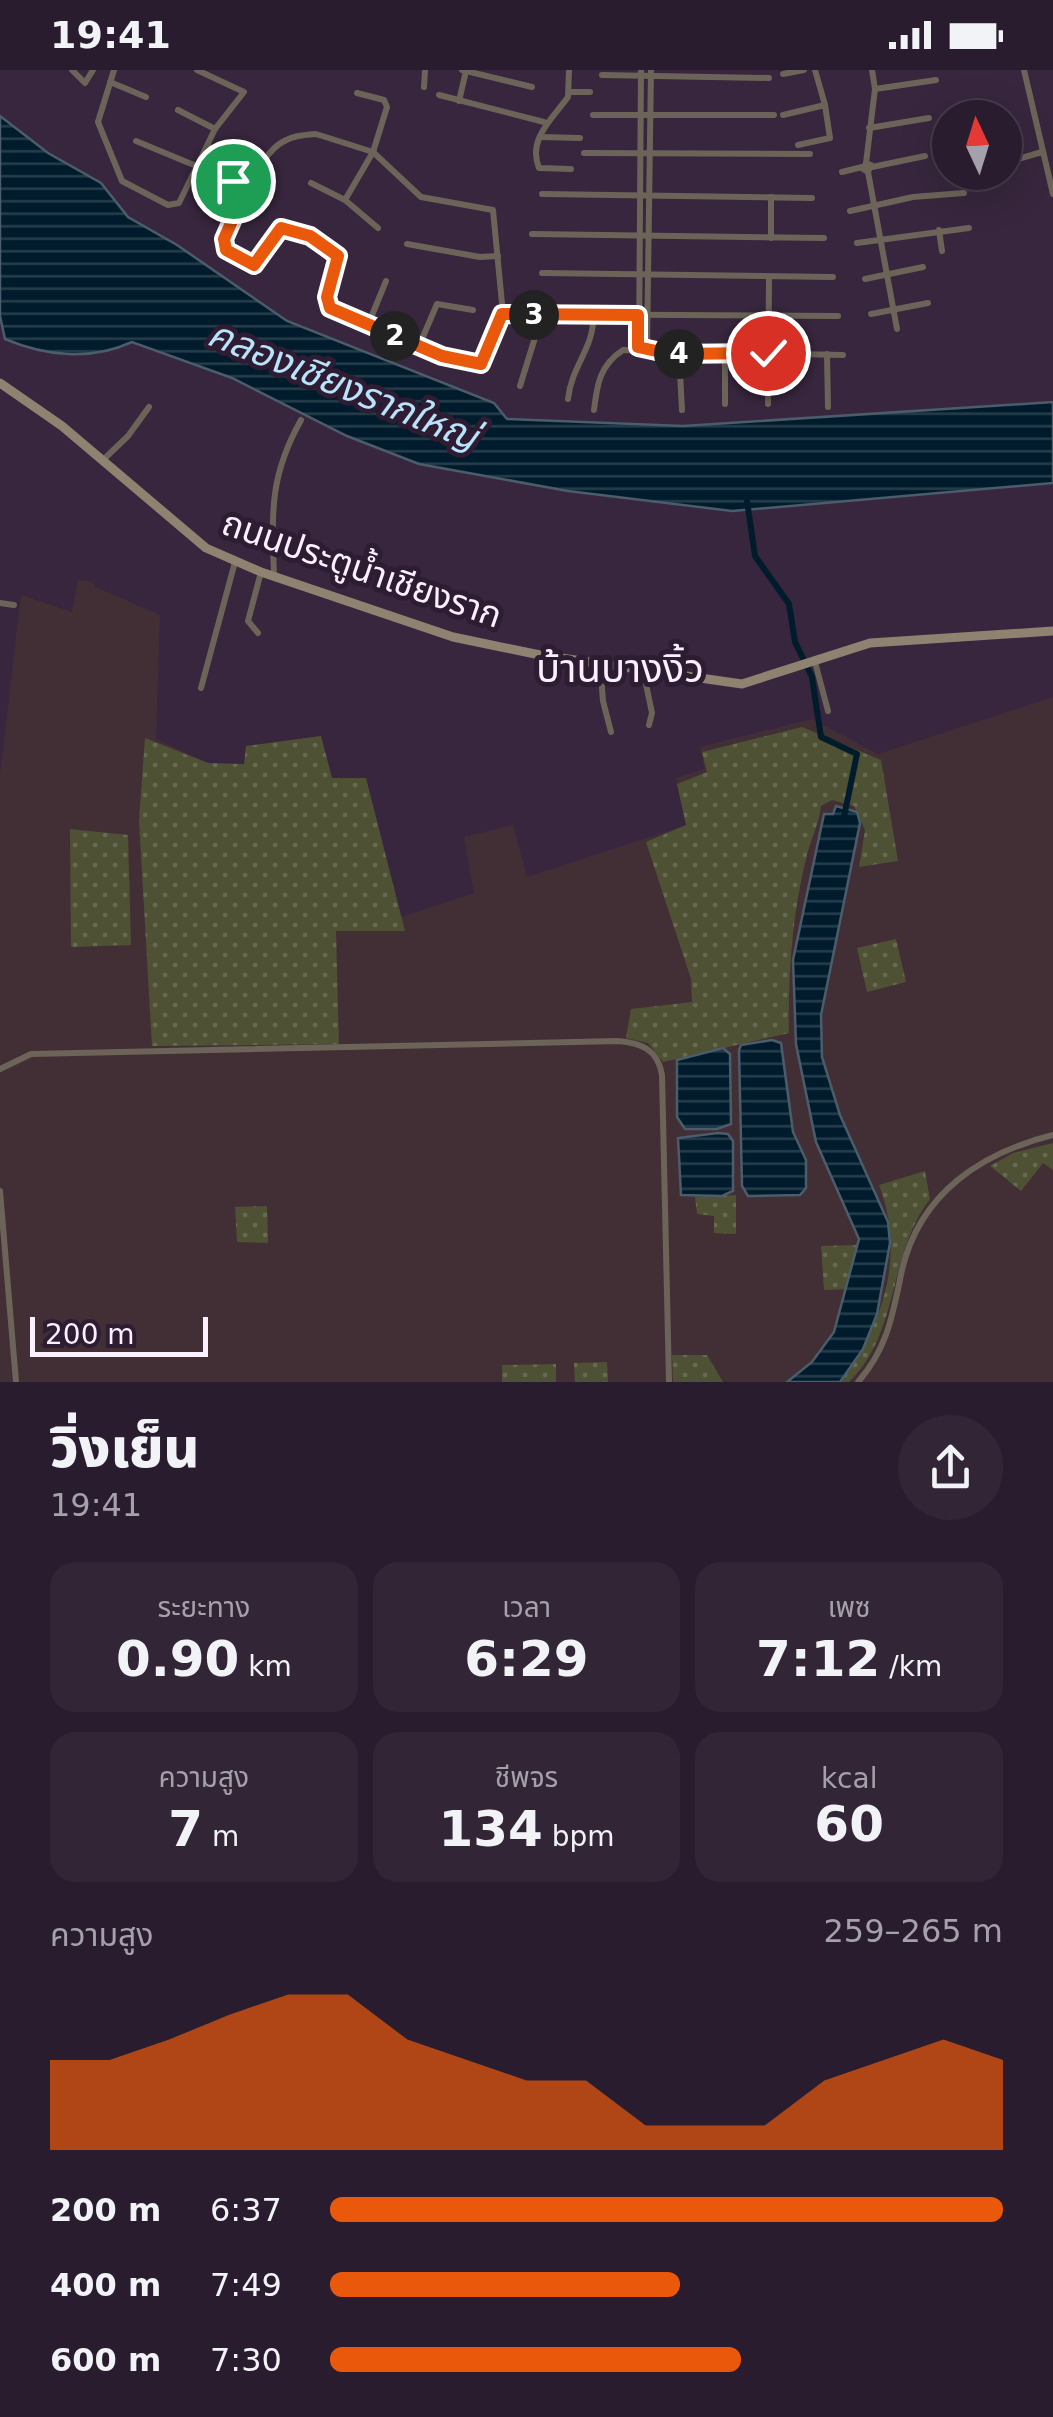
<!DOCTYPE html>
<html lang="th">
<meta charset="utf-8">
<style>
body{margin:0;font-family:"DejaVu Sans","Noto Sans Thai",sans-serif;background:#312536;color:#f1f3f6;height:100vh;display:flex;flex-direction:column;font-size:38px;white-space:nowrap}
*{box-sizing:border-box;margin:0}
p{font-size:32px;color:#a5a1aa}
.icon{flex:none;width:55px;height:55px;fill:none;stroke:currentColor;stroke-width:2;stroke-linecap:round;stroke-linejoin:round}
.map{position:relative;height:1312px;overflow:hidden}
.side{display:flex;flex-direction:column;background:#291c2e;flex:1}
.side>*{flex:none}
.needle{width:65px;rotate:356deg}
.tools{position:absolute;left:932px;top:30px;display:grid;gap:20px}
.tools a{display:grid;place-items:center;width:90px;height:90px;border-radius:50%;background:#291c2e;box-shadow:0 10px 40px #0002,0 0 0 2px #453a4a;font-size:50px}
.scale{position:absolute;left:30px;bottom:25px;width:178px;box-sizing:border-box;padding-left:10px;border:5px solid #fbf0ff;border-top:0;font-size:28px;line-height:35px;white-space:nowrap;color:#fbf0ff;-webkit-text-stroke:8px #2d1c32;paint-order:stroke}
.pin{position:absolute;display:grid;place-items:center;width:85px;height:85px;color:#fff;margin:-42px;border:5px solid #fff;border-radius:50%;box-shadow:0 2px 10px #0007}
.km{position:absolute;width:50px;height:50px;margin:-25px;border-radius:50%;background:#222;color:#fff;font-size:28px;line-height:50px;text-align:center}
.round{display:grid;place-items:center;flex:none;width:105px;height:105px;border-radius:52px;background:#312536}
.summary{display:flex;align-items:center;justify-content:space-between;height:170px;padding:0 50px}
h1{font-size:55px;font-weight:800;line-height:75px}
.figures{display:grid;grid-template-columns:repeat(3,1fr);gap:15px;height:170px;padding:10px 50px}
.figures div{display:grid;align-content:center;border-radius:25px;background:#312536;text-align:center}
.figures b{font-size:50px;font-weight:800}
.figures small{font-size:28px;font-weight:400}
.figures p{font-size:28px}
.chart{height:280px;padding:20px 50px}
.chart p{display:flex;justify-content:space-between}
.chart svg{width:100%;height:180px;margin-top:10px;fill:#ea580c;opacity:.7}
ul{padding:0 50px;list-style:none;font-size:32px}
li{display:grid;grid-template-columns:160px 120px 1fr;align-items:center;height:75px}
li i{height:25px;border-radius:12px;background:#ea580c}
.status{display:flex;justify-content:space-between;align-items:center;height:70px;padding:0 50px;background:#291c2e;direction:ltr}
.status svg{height:28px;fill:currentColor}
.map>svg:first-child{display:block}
.industrial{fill:#422f36}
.grass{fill:url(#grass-dots)}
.water{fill:url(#water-rules);stroke:#4b5c6b;stroke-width:2.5}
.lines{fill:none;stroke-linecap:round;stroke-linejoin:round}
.canal{stroke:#001c2c;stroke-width:6}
.street{stroke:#6c6458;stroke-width:6}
.secondary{stroke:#8f8270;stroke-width:9}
.route-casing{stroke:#fff;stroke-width:20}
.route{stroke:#ea580c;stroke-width:12}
.labels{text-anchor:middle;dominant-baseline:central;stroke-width:10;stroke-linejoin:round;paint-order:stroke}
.street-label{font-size:35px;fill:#fbf0ff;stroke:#2d1c32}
.water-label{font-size:38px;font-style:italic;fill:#b9e2fb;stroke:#2d1c32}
.quarter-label{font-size:40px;fill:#fbf0ff;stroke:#2d1c32}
</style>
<div class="status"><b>19:41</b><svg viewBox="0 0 49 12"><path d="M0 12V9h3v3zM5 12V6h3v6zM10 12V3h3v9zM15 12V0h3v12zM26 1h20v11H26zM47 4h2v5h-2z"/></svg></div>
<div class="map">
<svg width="1053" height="1312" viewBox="0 0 1053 1312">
<defs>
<pattern id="grass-dots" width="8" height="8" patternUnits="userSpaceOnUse" patternTransform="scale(2.5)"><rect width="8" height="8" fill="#4e5133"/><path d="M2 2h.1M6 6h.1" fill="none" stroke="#686a52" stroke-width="1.8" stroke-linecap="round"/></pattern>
<pattern id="water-rules" width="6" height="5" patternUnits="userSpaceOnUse" patternTransform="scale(2.5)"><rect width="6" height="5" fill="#001c2c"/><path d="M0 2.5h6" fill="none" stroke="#263d4c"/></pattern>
</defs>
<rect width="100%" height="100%" fill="#37263d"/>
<!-- industrial -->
<path class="industrial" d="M78,510l15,2 2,5 65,28 -4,124 52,24 36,1 2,-18 75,-10 11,42h34l35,139 73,-24 -10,-56 49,-12 14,52 159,-52 -10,-47 28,-9 -4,-22 112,-28 66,35 175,-57v685h-1053v-607l21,-180 51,17z"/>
<!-- grass -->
<g class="grass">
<path d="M802,657l79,33 17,101 -39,6 6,-37 -11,-24 -22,-6 -11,6c-2,19 -11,34 -15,53 -14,57 -18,115 -17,174l-126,29 -15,-19 -22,-5 5,-29 61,-7 -1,-23 -45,-137 40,-17 -9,-41 30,-12 -5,-20z"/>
<path d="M321,666l11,42h34l39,153h-69l3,113 -187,2 -13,-226 6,-82 63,25 36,1 2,-18z"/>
<path d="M70,759l58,6 3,110 -60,2z"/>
<path d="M896,869l10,43 -39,10 -10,-44z"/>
<path d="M1053,1073v27l-10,-7 -22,28 -31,-25 23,-13z"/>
<path d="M925,1101l5,28c-42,54 -30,134 -81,183h-9c44,-59 66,-127 39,-197z"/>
<path d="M736,1125v39l-22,-1v-17l-17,-2 -2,-17z"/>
<path d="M267,1136l1,37 -31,-1 -2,-35z"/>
<path d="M857,1175l-8,44 -25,1 -3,-44z"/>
<path d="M672,1285h35l16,27h-50z"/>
<path d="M607,1292l1,20h-33l-1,-19z"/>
<path d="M556,1294v18h-54v-17z"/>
</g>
<!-- water -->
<g class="water">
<path d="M0,46l48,37 53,30 27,34 49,28 110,76 207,82 13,16 176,7 370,-24v81l-321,28 -164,-20 -149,-27 -72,-28 -115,-58 -100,-36c-41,19 -87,14 -127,-3l-5,-23z"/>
<path d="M836,736l21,6 3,11 -39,192 1,42 18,58 48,107 2,21 -13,71 -14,35 -23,33h-53l25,-20 22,-30 25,-93 -43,-97 -20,-98 -3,-84 31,-146h9z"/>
<path d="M772,970l9,3 12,89 13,28v28l-6,7 -52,1 -6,-10 -3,-136 2,-5z"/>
<path d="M723,978l7,6 1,70 -14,5h-32l-8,-12v-57z"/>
<path d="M718,1063l10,1 5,7v50l-11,5 -41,-1 -3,-57z"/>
</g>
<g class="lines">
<!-- canal -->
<path class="canal" d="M747,431l8,55 34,48 6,38 17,35 9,60 36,17 -13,63"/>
<!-- street -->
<g class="street">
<path d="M72,0l13,13 8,-13"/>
<path d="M114,0l-16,52 24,59 46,24 11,-2 36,-74 29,-37 -47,-22"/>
<path d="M462,0l70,17"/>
<path d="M569,0l-1,27c-15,21 -41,42 -29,71l32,1"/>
<path d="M815,0l10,35"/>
<path d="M1024,0l29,124"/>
<path d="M783,4l21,-4"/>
<path d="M602,5l167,3"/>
<path d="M110,12l36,15"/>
<path d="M424,17l1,-17"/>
<path d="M875,19l61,-9"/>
<path d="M569,22h21"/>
<path d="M439,25l105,27"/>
<path d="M459,31l7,-30"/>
<path d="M178,40l37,19"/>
<path d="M593,45h181"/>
<path d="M783,45l42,-10 5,33 -32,7"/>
<path d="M869,58l60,-10"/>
<path d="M316,64l57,18 48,45 72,13 10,104 -22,50 -39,-8 -111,-48 -4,-11 11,-41 -28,-20 -29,-8 -27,37 -28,-16c-5,-22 33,-90 52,-104 12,-9 24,-10 38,-11z"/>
<path d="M541,67l39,1"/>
<path d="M136,71l111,46"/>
<path d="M584,83l226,1"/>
<path d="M866,93l9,-74 -3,-19"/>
<path d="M866,93l5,2 -3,7 -5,-3z"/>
<path d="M1005,93l37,-11"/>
<path d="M872,97l53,-11"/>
<path d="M842,102l20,-5"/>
<path d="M868,102l29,157"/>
<path d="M311,113l34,17 33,28"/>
<path d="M542,124l270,4"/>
<path d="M771,127v41"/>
<path d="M345,130l28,-48 14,-45 -3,-7 -27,-7"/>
<path d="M850,141l63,-14 51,-4"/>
<path d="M939,160l3,21"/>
<path d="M532,164l292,4"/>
<path d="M857,173l112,-15"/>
<path d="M407,174l73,13 18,-1"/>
<path d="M542,203l291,4"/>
<path d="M865,209l58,-12"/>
<path d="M503,244l335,2"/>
<path d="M871,244l57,-11"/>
<path d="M368,255l18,-44"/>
<path d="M419,276l18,-42 36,6"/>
<path d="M639,277l2,-277"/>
<path d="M647,277l4,-277"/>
<path d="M679,284l3,56"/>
<path d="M827,284l1,53"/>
<path d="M520,316l22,-71"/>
<path d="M568,329c3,-32 27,-53 25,-83"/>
<path d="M725,334v-50"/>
<path d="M768,334l1,-127"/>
<path d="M594,340c3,-26 6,-45 29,-60l220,5"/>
<path d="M104,389l24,-23 21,-29"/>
<path d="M274,506c-2,-63 -5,-99 27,-156"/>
<path d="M0,533l14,2"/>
<path d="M258,563l-10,-12 13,-49"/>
<path d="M815,592l13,49"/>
<path d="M600,593l3,38 8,31"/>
<path d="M643,600l9,43 -3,12"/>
<path d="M201,618l34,-126"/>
<path d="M0,999l31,-15 587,-13c24,2 40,9 44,34l7,307"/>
<path d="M0,1121l16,191"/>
<path d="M858,1312c30,-34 35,-69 44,-112 18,-77 79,-117 151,-135"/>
</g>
<!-- secondary -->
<path class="secondary" d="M0,313l62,43 144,122 55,24 192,65 87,18 202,29 128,-41 183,-12"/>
</g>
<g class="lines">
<defs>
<path id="route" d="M233,111l14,6 -23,52 2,11 28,15 27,-37 29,8 28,20 -11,41 3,11 112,48 39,8 21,-50 136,1v32l32,7 98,-1"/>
</defs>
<!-- route casing -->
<use href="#route" class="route-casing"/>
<!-- route -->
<use href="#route" class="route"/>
</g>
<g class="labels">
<!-- street labels -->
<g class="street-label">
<text transform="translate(362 499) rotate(19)">ถนนประตูน้ำเชียงราก</text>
</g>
<!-- water labels -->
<g class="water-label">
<text transform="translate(343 315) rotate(22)">คลองเชียงรากใหญ่</text>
</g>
<!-- quarter labels -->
<g class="quarter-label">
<text x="620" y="598">บ้านบางงิ้ว</text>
</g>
</g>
</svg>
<div class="tools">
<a><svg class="needle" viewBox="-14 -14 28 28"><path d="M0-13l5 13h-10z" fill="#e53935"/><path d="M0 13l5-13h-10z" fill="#a5a1aa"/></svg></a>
</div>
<div class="scale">200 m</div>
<div class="pin" style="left:233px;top:111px;background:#1e9e55"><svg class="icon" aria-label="arrive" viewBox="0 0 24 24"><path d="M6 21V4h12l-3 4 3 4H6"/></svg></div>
<div class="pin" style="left:768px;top:283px;background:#d93025"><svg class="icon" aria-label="check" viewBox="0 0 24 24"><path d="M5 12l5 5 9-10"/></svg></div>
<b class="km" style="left:395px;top:266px">2</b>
<b class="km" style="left:534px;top:245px">3</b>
<b class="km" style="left:679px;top:284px">4</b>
</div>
<section class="side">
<div class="summary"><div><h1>วิ่งเย็น</h1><p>19:41</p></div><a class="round"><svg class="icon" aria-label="share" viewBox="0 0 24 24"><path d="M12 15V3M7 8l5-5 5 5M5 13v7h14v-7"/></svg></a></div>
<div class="figures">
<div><p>ระยะทาง</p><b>0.90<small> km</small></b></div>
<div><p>เวลา</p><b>6:29</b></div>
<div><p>เพซ</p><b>7:12<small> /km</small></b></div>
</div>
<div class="figures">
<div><p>ความสูง</p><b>7<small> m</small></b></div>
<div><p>ชีพจร</p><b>134<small> bpm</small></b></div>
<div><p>kcal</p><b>60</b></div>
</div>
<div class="chart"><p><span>ความสูง</span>259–265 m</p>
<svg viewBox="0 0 160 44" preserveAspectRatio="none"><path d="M0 44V22L10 22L20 17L30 11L40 6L50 6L60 17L70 22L80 27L90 27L100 38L110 38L120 38L130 27L140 22L150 17L160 22V44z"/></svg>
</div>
<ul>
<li><b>200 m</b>6:37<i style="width:100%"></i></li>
<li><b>400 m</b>7:49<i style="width:52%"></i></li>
<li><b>600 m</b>7:30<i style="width:61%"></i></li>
</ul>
</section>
